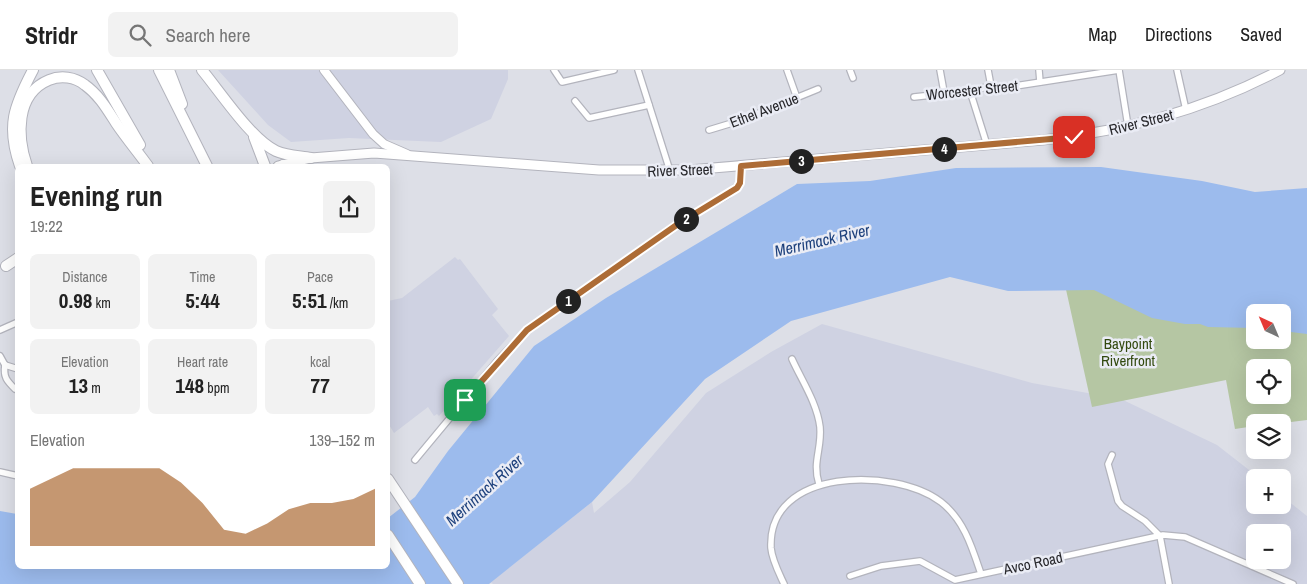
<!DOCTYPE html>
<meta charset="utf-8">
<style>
body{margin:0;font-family:"Archivo Narrow",sans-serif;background:#f2f2f2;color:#222;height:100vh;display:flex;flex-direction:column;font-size:19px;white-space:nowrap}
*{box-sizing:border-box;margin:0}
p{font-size:16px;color:#767676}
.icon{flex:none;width:28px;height:28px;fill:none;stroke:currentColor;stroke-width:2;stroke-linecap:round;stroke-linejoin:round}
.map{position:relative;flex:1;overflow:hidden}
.details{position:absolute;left:15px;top:94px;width:375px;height:405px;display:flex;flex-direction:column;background:#fff;border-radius:8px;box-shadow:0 5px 20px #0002}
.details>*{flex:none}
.needle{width:32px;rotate:316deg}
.tools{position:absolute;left:1246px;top:234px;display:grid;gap:10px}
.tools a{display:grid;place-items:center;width:45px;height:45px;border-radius:8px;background:#fff;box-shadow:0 5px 20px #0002;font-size:25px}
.pin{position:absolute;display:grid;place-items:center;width:42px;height:42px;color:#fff;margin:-21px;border-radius:10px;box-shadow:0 2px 8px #0006}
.km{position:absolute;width:25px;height:25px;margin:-12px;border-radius:50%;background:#222;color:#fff;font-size:14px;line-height:25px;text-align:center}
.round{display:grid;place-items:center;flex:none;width:52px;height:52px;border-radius:8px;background:#f2f2f2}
.overview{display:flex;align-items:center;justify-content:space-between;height:85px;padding:0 15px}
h1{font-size:28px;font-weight:800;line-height:38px}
.metrics{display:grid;grid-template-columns:repeat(3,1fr);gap:8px;height:85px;padding:5px 15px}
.metrics div{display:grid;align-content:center;border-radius:8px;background:#f2f2f2;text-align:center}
.metrics b{font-size:21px;font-weight:800}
.metrics small{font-size:14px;font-weight:400}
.metrics p{font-size:14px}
.chart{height:140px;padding:10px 15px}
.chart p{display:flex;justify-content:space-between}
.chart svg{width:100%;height:90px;margin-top:5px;fill:#ad6c36;opacity:.7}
header{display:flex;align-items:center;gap:30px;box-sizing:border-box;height:70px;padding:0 25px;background:#fff;border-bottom:1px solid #e0e0e0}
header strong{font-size:24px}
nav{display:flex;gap:28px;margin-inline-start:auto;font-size:18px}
.search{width:350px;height:45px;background:#f2f2f2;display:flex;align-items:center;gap:12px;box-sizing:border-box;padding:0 18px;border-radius:8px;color:#767676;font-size:19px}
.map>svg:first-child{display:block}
.built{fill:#cfd2e2;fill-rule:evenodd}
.green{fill:#b5c6a3;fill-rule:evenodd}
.water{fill:#9cbbed}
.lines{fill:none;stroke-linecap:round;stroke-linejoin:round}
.street-casing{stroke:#b3b4bd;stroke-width:8}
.secondary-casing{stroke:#b3b4bd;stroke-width:10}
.primary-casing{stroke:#b3b4bd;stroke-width:11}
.highway-casing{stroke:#b3b4bd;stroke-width:12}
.street{stroke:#fff;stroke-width:5.5}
.secondary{stroke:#fff;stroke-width:8}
.primary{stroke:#fff;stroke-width:9}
.highway{stroke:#fff;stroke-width:10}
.route-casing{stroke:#fff;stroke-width:10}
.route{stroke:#ad6c36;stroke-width:6}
.labels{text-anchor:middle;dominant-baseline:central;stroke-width:5;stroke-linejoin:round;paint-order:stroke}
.street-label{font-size:15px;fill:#27272b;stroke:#eaecf5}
.park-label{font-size:15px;fill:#32490e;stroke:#eaecf5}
.water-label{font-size:16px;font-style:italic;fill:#1d407c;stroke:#eaecf5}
</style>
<header>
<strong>Stridr</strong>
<div class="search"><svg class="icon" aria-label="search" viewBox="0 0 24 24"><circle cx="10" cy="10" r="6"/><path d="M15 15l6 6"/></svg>Search here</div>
<nav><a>Map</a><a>Directions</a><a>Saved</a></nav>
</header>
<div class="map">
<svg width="1307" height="514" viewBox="0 0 1307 514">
<rect width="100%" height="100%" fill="#dddfe7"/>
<!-- built -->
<g class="built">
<path d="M218,0h290v9l-17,40 -50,23 -92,-4 -58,4 -23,-17z"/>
<path d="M455,187l3,3 2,-1 38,50 -6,6 17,21 -70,80 -2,-2 -3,2 -6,-9 -34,26 -6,-10v-122l14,-3z"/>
<path d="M822,254l210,59 89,16 96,46 41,32 -3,1v27h27l1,-8 24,19v68h-814l-2,-2 101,-80 2,11 36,-31 76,-89 65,-41zM1255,462h27v28h-27z"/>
</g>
<!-- green -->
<path class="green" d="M1097,214l158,38v18h27l1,-13 24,4v89l-24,3 -28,-1v4l-20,3 -9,-49 -134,27 -27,-122zM1255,298h27v27h-27z"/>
<!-- water -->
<path class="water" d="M1101,97l101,14 53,11 52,-4v146l-24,-3 -1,-19h-27v16l-47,-1 -8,-3h-15l-33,-6 -58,-28 -86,1 -58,-14 -159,44 -86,58 -113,123 -103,82h-489v-73l17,3 1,52h370v-48l27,-21 33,-46 86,-105 72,-48 191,-114 73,-3 86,-13z"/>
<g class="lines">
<defs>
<g id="street">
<path d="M554,0l8,12 52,-12"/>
<path d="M638,0l32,101"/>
<path d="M787,0l10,28"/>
<path d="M850,0l3,8"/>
<path d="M940,0l4,22"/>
<path d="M988,0l3,16"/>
<path d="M1039,0l1,12"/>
<path d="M1119,0l9,56"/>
<path d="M1177,0l9,40"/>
<path d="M970,21l17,54"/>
<path d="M914,27l56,-6 21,-5h24l104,-16"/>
<path d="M575,31l14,17 60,-13"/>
<path d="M709,60l33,-10 76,-31"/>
<path d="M0,260l18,-8"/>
<path d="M0,286l5,9"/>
<path d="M792,289c10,22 25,44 28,68 2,22 -8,35 -1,57"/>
<path d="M5,295c-2,12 2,16 10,24l3,-2"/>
<path d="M5,295l13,4"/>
<path d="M1112,385l-4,9 10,37 4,5 23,15 15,15 9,48"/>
<path d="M415,390l83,-100 29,-30 151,-107 50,-28 12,-12 1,-17"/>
<path d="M0,402l18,4"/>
<path d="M850,506l31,-10 39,-5 35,19 208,-45 22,2 108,47"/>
<path d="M784,514c-5,-11 -12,-24 -13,-36 -4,-81 124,-81 170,-46 23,18 31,45 40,72"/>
</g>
<path id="secondary" d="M324,0l49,64 11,10 23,10"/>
<path id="primary" d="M278,96l33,-8 63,-5 225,17h90l354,-30c83,-9 163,-31 237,-70"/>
<g id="highway">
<path d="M97,0l43,75"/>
<path d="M159,0l48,96"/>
<path d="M169,0l13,34"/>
<path d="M202,0c19,23 49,69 74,81 11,5 24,5 35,7"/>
<path d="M254,67l11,29"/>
<path d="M283,95v1"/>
<path d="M20,96c-14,-40 -6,-60 13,-96"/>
<path d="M27,96c-10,-29 -12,-72 22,-86 12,-5 26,-3 36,5 14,10 22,24 31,38 10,15 22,29 32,43"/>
<path d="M6,196l12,-8"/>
<path d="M388,409l70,105"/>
<path d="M388,465l32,49"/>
</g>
</defs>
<!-- street casing -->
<use href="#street" class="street-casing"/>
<!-- secondary casing -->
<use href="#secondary" class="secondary-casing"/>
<!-- primary casing -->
<use href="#primary" class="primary-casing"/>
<!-- highway casing -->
<use href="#highway" class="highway-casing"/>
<!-- street -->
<use href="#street" class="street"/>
<!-- secondary -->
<use href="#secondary" class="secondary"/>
<!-- primary -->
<use href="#primary" class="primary"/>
<!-- highway -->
<use href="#highway" class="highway"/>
</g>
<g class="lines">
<defs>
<path id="route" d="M465,330l62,-70 151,-106 59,-36 3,-5 1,-17 333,-29"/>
</defs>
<!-- route casing -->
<use href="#route" class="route-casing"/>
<!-- route -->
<use href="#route" class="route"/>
</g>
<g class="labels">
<!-- street labels -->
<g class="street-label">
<text transform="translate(972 20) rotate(-6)">Worcester Street</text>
<text transform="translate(764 40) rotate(-21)">Ethel Avenue</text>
<text transform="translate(1141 52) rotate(-14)">River Street</text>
<text transform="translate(680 100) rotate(-2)">River Street</text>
<text transform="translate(1033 493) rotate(-12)">Avco Road</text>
</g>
<!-- park labels -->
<g class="park-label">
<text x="1128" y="273">Baypoint<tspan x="1128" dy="17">Riverfront</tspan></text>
</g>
<!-- water labels -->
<g class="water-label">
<text transform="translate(822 170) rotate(-13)">Merrimack River</text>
<text transform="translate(484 420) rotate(-42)">Merrimack River</text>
</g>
</g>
</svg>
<div class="tools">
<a><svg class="needle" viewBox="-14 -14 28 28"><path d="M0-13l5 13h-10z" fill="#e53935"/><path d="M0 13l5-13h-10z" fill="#767676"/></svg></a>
<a><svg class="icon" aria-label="locate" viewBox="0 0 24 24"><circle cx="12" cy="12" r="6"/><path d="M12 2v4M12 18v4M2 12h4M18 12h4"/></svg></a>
<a><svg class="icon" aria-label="layers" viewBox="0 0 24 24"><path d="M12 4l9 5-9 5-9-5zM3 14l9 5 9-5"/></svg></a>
<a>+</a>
<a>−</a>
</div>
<div class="pin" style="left:465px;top:330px;background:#1e9e55"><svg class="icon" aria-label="arrive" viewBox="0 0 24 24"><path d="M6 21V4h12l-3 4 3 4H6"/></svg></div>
<div class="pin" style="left:1074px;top:67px;background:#d93025"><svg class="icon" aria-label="check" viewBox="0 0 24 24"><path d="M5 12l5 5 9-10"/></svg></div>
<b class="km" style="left:568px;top:231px">1</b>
<b class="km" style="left:686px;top:149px">2</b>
<b class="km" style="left:801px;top:91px">3</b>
<b class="km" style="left:944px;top:79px">4</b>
<section class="details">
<div class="overview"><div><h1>Evening run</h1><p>19:22</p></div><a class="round"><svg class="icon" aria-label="share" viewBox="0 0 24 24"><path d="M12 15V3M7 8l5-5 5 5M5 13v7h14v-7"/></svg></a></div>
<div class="metrics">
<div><p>Distance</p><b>0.98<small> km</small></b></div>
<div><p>Time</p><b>5:44</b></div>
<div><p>Pace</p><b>5:51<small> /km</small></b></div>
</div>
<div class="metrics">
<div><p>Elevation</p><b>13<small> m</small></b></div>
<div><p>Heart rate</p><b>148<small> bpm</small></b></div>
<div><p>kcal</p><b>77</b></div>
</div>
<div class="chart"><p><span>Elevation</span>139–152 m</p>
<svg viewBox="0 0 160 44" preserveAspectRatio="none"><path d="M0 44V16L10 11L20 6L30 6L40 6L50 6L60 6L70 13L80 23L90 36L100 38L110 33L120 26L130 23L140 23L150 21L160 16V44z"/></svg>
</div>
</section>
</div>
